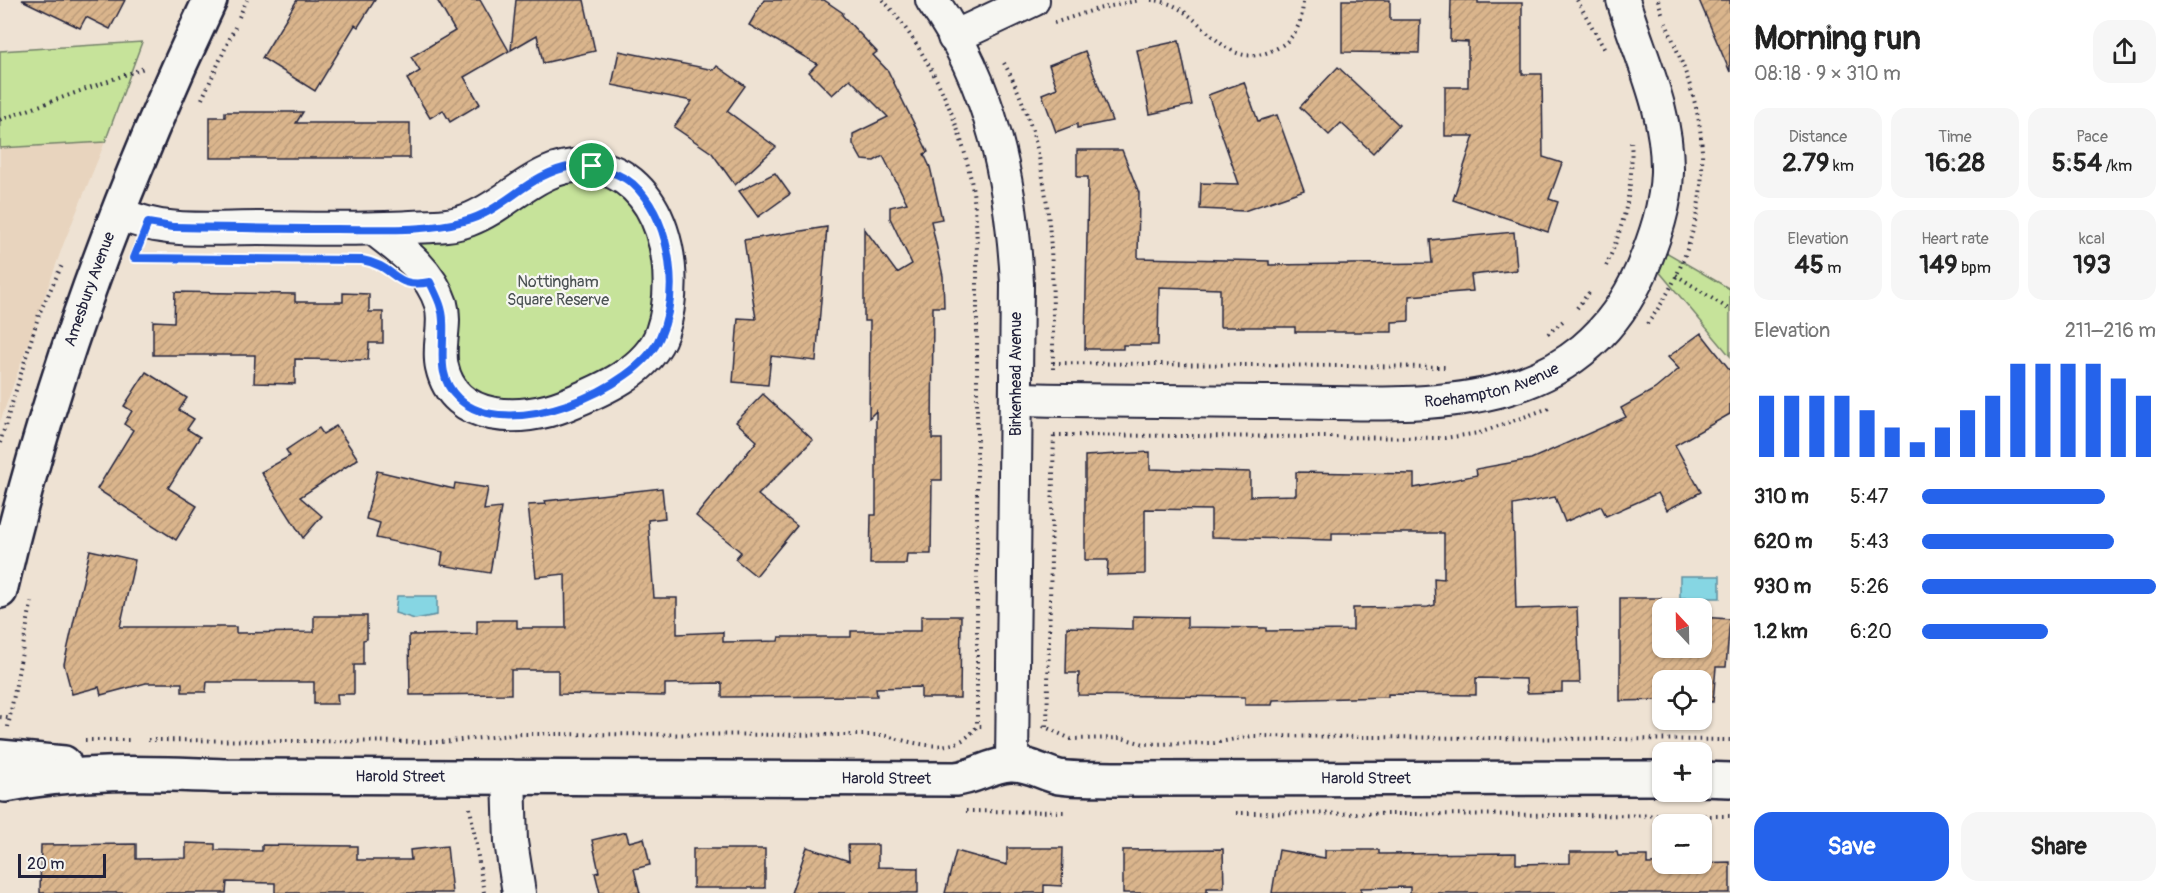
<!DOCTYPE html>
<meta charset="utf-8">
<style>
body{margin:0;font-family:Pangolin,sans-serif;background:#f6f6f6;color:#222;height:100vh;display:flex;flex-direction:column;font-size:22px;white-space:nowrap}
*{box-sizing:border-box;margin:0}
p{font-size:20px;color:#767676}
.icon{flex:none;width:33px;height:33px;fill:none;stroke:currentColor;stroke-width:2;stroke-linecap:round;stroke-linejoin:round}
.map{position:relative;flex:1;overflow:hidden}
.details{display:flex;flex-direction:column;background:#fff;width:450px}
.details>*{flex:none}
.needle{width:39px;rotate:338deg}
.controls{position:absolute;left:1652px;top:598px;display:grid;gap:12px}
.controls a{display:grid;place-items:center;width:60px;height:60px;border-radius:12px;background:#fff;box-shadow:0 2px 4px #0004;font-size:30px}
.scale{position:absolute;left:18px;bottom:15px;width:88px;box-sizing:border-box;padding-left:6px;border:3px solid #22223b;border-top:0;font-size:16px;line-height:21px;white-space:nowrap;color:#22223b;-webkit-text-stroke:4px #f6f6f2;paint-order:stroke}
.pin{position:absolute;display:grid;place-items:center;width:51px;height:51px;color:#fff;margin:-26px;border:3px solid #fff;border-radius:50%;box-shadow:0 2px 6px #0007}
.round{display:grid;place-items:center;flex:none;width:63px;height:63px;border-radius:18px;background:#f6f6f6}
.summary{display:flex;align-items:center;justify-content:space-between;height:102px;padding:0 24px}
h1{font-size:33px;font-weight:800;line-height:45px}
.stats{display:grid;grid-template-columns:repeat(3,1fr);gap:9px;height:102px;padding:6px 24px}
.stats div{display:grid;align-content:center;border-radius:15px;background:#f6f6f6;text-align:center}
.stats b{font-size:26px;font-weight:800}
.stats small{font-size:16px;font-weight:400}
.stats p{font-size:16px}
.chart{height:168px;padding:12px 24px}
.chart p{display:flex;justify-content:space-between}
.chart svg{width:100%;height:108px;margin-top:6px;stroke:#2563eb;stroke-width:6}
.primary-button{display:flex;gap:12px;margin-top:auto;padding:12px 24px}
.primary-button a{flex:1;height:69px;border-radius:18px;background:#2563eb;color:#fff;font-size:24px;font-weight:800;line-height:69px;text-align:center}
.primary-button a+a{background:#f6f6f6;color:#222}
ul{padding:0 24px;list-style:none;font-size:20px}
li{display:grid;grid-template-columns:96px 72px 1fr;align-items:center;height:45px}
li i{height:15px;border-radius:8px;background:#2563eb}
main{display:flex;flex:1;min-height:0}
.map>svg:first-child{display:block}
.built{fill:#e8d4be}
.park{fill:#c6e39a;stroke:#74826a;stroke-width:1.5}
.water{fill:#86d6e3;stroke:#5e8ea0;stroke-width:1.5}
.building{fill:url(#building-hatch);stroke:#22223b;stroke-width:1.5}
.lines{fill:none;stroke-linecap:round;stroke-linejoin:round}
.minor-casing{stroke:#22223b;stroke-width:36}
.tertiary-casing{stroke:#22223b;stroke-width:38}
.path{stroke:#22223b;stroke-width:4;stroke-dasharray:1.5 4.5;stroke-linecap:butt}
.minor{stroke:#f6f6f2;stroke-width:32}
.tertiary{stroke:#f6f6f2;stroke-width:33}
.route-casing{stroke:#fff;stroke-width:12}
.route{stroke:#2563eb;stroke-width:8}
.labels{text-anchor:middle;dominant-baseline:central;stroke-width:4.5;stroke-linejoin:round;paint-order:stroke}
.park-label{font-size:16px;fill:#4b5253;stroke:#f6f6f2}
.street-label{font-size:16px;fill:#22223b;stroke:#f6f6f2}
</style>
<main>
<div class="map">
<svg width="1730" height="893" viewBox="0 0 1730 893">
<defs>
<pattern id="building-hatch" width="6" height="6" patternUnits="userSpaceOnUse" patternTransform="scale(1.5)"><rect width="6" height="6" fill="#dab58c"/><path d="M-1 1l2-2M0 6l6-6M5 7l2-2" fill="none" stroke="#bb9b7a"/></pattern>
</defs>
<rect width="100%" height="100%" fill="#eee2d3"/>
<filter id="ink" filterUnits="userSpaceOnUse"><feTurbulence type="fractalNoise" baseFrequency=".0167" numOctaves="2"/><feDisplacementMap in="SourceGraphic" scale="12" xChannelSelector="R" yChannelSelector="G"/><feConvolveMatrix kernelMatrix="1 2 1 2 8 2 1 2 1" color-interpolation-filters="sRGB"/></filter>
<g filter="url(#ink)">
<!-- built -->
<path class="built" d="M105,142l-42,103 -63,177v-274z"/>
<!-- park -->
<g class="park">
<path d="M142,42l-37,100 -105,6v-97z"/>
<path d="M573,166l76,39 11,133 -99,68 -103,-7 -15,-78 -69,-92 73,-4z"/>
<path d="M1652,244l78,45v67l-83,-99z"/>
</g>
<!-- water -->
<g class="water">
<rect x="1680" y="576" width="40" height="22"/>
<path d="M397,596h40v19l-22,4 -20,-6z"/>
</g>
<!-- building -->
<g class="building">
<path d="M22,0h103l-15,29 -24,-12 -6,11z"/>
<path d="M297,0h78l-17,27 -3,-2 -40,66 -53,-33z"/>
<path d="M437,0h43l29,51 -45,26 16,27 -30,18 -7,-12 -13,8 -23,-39 13,-8 -9,-14 44,-26z"/>
<path d="M516,0h68l11,51 -52,12 -6,-28 -26,15z"/>
<path d="M764,0h60l19,13 -1,2 35,37 -4,3 15,16 40,81 -4,2 6,13 12,52 -11,2 12,55 1,31h-11l-1,132h10v41h-10l-1,74h-24l-1,10h-36l1,-49h5v-104l-7,7 1,-97h-6v-93l33,45 15,-9 -22,-46v-11l17,-4 -24,-47 -9,5 -12,-1 -9,-16v-10l35,-17 -38,-38 -18,16 -23,-23 8,-8 -68,-39z"/>
<path d="M1342,0h48v20h30l-1,33 -77,-1z"/>
<path d="M1451,0h27v3h44v71h20l1,83 19,6 -13,36 9,3 -10,30 -95,-32 21,-64h-29v-49h23v-45l-18,-1z"/>
<path d="M1699,0h31v72z"/>
<path d="M1179,41l13,64 -42,9 -13,-64z"/>
<path d="M619,51l95,19 3,-4 28,20 -18,25 49,36 -41,38 -23,-32 -38,-26 18,-26 -80,-16z"/>
<path d="M1085,51l27,70 -35,7v-4l-21,8 -14,-38 15,-6 -8,-23z"/>
<path d="M1338,67l61,58 -26,28 -32,-30 -12,12 -29,-28z"/>
<path d="M1244,82l14,39 19,-6 27,75 -60,21 -44,-2 1,-26 38,1 -31,-89z"/>
<path d="M225,112h78l-7,11h114v35h-200v-41h15z"/>
<path d="M1077,150h45l17,43 -1,65 131,3v4l163,-2 -2,-23 84,-8 3,38 -46,5 2,16 -64,5v25l-17,1v10h-97v-5h-75v-38l-61,-2 -1,58h-35v4h-38l3,-172h-11z"/>
<path d="M775,173l15,21 -32,23 -19,-26z"/>
<path d="M827,227l-11,134 -45,-5 -3,29 -35,-3 5,-64 18,1 -12,-79z"/>
<path d="M175,292l120,2v8h48v-9l26,1v18h14v31h-14l-1,17 -73,-1v25l-41,-1 1,-28h-102v-34l21,1z"/>
<path d="M1701,333l29,37v44l-55,31 26,47 -34,18 -9,-17 -52,23 -5,-10 -36,16 -10,-25 -42,8 3,104 61,-2 3,76h-18v9l-35,1 -1,-14 -50,-1v17l-88,-1v3l-115,3 -1,5h-27v-8l-167,-2 1,-22h-13l1,-46 66,2v-13l54,1v10l79,1v3l87,-1v-22l75,-1 7,-2 -1,-27 10,1v-46h-112v7l-121,-3v-27l-66,-1v65l-38,1 1,-15h-23v-104l65,-4v17l100,3v24l46,-1v-23l118,2v14l63,-13 -1,-6 55,-10 95,-42 -5,-9 34,-19 24,-20 -11,-12z"/>
<path d="M146,372l41,26 -8,12 15,9 -7,10 13,8 -32,51 29,18 -21,34 -79,-51 36,-59 -9,-6 8,-13 -8,-5z"/>
<path d="M763,394l50,46 -55,55 39,31 -41,50 -21,-17 6,-7 -45,-36 61,-75 -21,-19z"/>
<path d="M336,426l22,33 -58,38 22,19 -19,22 -42,-66 29,-16 -4,-6 33,-22 4,6z"/>
<path d="M377,471l77,18 1,-6 33,5 -4,22 17,-2 -11,65 -49,-8 2,-13 -67,-14 4,-15 -14,-4z"/>
<path d="M662,488l3,30 -17,2 6,78h23v36l46,-2v10l55,-1 1,-4h72v-6h70v-15h40l-1,82h-39v-11l-45,1 1,8 -155,1v-14l-57,1v12l-107,-2v-24h-47v24l-101,1 -1,-60 68,-1v-14h40v8h49l-1,-54 -29,3 -8,-72 18,-1 -1,-3z"/>
<path d="M90,550l45,10 -15,67h116v6l78,-1v-16h53v23l-4,1v25h-9v29h-17l1,10h-24v-22h-107l-1,10h-24v-9h-36l-45,12 -2,-8 -27,7 -8,-30z"/>
<path d="M1620,598h41l1,50h39v-31l29,2 -4,48h-10l-3,35 -12,-1v-20h-39l-1,19 -41,1z"/>
<path d="M626,832l3,10 15,-4 6,27 -16,4 6,24h-40l-5,-20 4,-1 -7,-32z"/>
<path d="M186,843l29,1v6l47,1v-6l95,1v14h54l-1,-10 37,-4 5,47h-177v-10l-48,-1 -1,11h-186l1,-48 95,-1v15l50,-1z"/>
<path d="M848,845h30v22l40,1v25h-127l16,-46 42,14z"/>
<path d="M1007,848h56l-1,38 -18,-1v8h-99l11,-42 51,14z"/>
<rect x="693" y="849" width="72" height="39"/>
<path d="M1223,849l1,39h-17v5h-84v-43z"/>
<path d="M1279,850l46,8v-8h54v4l137,-1v11l54,-1v-11h47l1,4h29v8l83,-2v31h-320v-6l-49,1v5h-89z"/>
</g>
<g class="lines">
<defs>
<g id="minor">
<path d="M932,0c60,84 80,184 85,284l-5,480"/>
<path d="M954,37l79,-37"/>
<path d="M117,214c15,4 29,10 44,12 31,5 65,2 97,2 51,1 102,2 153,-1 19,-1 39,0 57,-7 43,-16 71,-59 122,-54 74,8 92,107 72,166 -13,39 -62,59 -97,73 -43,17 -111,18 -123,-38 -5,-21 5,-42 -1,-63 -11,-34 -40,-54 -67,-75"/>
<path id="s1" d="M1016,399c85,2 170,2 256,3 140,1 302,23 370,-133 13,-32 24,-63 25,-97 1,-62 -27,-115 -44,-172"/>
<path d="M509,776l2,66 8,51"/>
</g>
<g id="tertiary">
<path id="s2" d="M0,591c47,-204 120,-402 210,-591"/>
<path d="M0,757l64,6"/>
<path d="M1701,779l29,1"/>
<path id="s3" d="M5,785c78,-15 142,-12 221,-9l730,3c19,-2 35,-14 54,-15 19,-1 32,9 49,13 18,3 39,1 57,2l546,-1"/>
</g>
</defs>
<!-- minor casing -->
<use href="#minor" class="minor-casing"/>
<!-- tertiary casing -->
<use href="#tertiary" class="tertiary-casing"/>
<!-- path -->
<g class="path">
<path d="M883,0c47,53 82,128 91,199 3,24 3,49 3,73v454"/>
<path d="M1151,0c55,2 68,81 128,47 18,-10 24,-28 24,-47"/>
<path d="M1577,0l28,50"/>
<path d="M1658,0l5,16"/>
<path d="M239,17l8,-17"/>
<path d="M1054,23l43,-14 43,-9"/>
<path d="M1004,63c52,93 49,205 49,308"/>
<path d="M202,99l33,-72"/>
<path d="M0,120l144,-52"/>
<path d="M134,258l26,1"/>
<path d="M1606,266c19,-42 28,-81 25,-127"/>
<path d="M1676,275l54,35"/>
<path d="M1577,308l14,-18"/>
<path d="M1647,324c47,-60 68,-150 47,-224 -7,-27 -18,-52 -28,-77"/>
<path d="M1548,334l15,-13"/>
<path d="M1053,363l392,4"/>
<path d="M1054,435l391,3 34,-5 70,-25"/>
<path d="M0,443l39,-129 24,-51"/>
<path d="M0,717l8,1"/>
<path d="M1043,726l28,13 51,-1 22,6 70,-1 38,-7 478,4"/>
<path d="M1047,726l7,-293"/>
<path d="M8,727l24,-128"/>
<path d="M85,740h46"/>
<path d="M148,740l293,2 80,-8 361,1c30,7 74,24 95,-9h6"/>
<path d="M470,808l14,85"/>
<path d="M966,811l100,1"/>
<path d="M1236,813l494,3"/>
</g>
<!-- minor -->
<use href="#minor" class="minor"/>
<!-- tertiary -->
<use href="#tertiary" class="tertiary"/>
</g>
</g>
<g class="lines" filter="url(#ink)">
<defs>
<path id="route" d="M573,166c22,0 51,6 66,24 32,36 41,103 21,147 -23,53 -155,107 -202,61 -23,-22 -13,-50 -15,-77 0,-14 -7,-26 -13,-39 -37,8 -33,-16 -68,-22l-228,-2 14,-35 24,4c55,1 109,2 164,2 41,0 88,3 128,-8 41,-10 64,-48 109,-55z"/>
</defs>
<!-- route casing -->
<use href="#route" class="route-casing"/>
<!-- route -->
<use href="#route" class="route"/>
</g>
<g class="labels">
<!-- park labels -->
<g class="park-label">
<text x="558" y="282">Nottingham<tspan x="558" dy="18">Square Reserve</tspan></text>
</g>
<!-- street labels -->
<g class="street-label">
<text stroke="none"><textPath href="#s2" startOffset="315">Amesbury Avenue</textPath></text>
<text transform="translate(1016 374) rotate(-90)">Birkenhead Avenue</text>
<text stroke="none"><textPath href="#s1" startOffset="478">Roehampton Avenue</textPath></text>
<text stroke="none"><textPath href="#s3" startOffset="396">Harold Street</textPath></text>
<text stroke="none"><textPath href="#s3" startOffset="882">Harold Street</textPath></text>
<text stroke="none"><textPath href="#s3" startOffset="1366">Harold Street</textPath></text>
</g>
</g>
</svg>
<div class="controls">
<a><svg class="needle" viewBox="-14 -14 28 28"><path d="M0-13l5 13h-10z" fill="#e53935"/><path d="M0 13l5-13h-10z" fill="#767676"/></svg></a>
<a><svg class="icon" aria-label="locate" viewBox="0 0 24 24"><circle cx="12" cy="12" r="6"/><path d="M12 2v4M12 18v4M2 12h4M18 12h4"/></svg></a>
<a>+</a>
<a>−</a>
</div>
<div class="scale">20 m</div>
<div class="pin" style="left:592px;top:166px;background:#1e9e55"><svg class="icon" aria-label="arrive" viewBox="0 0 24 24"><path d="M6 21V4h12l-3 4 3 4H6"/></svg></div>
</div>
<section class="details">
<div class="summary"><div><h1>Morning run</h1><p>08:18 · 9 × 310 m</p></div><a class="round"><svg class="icon" aria-label="share" viewBox="0 0 24 24"><path d="M12 15V3M7 8l5-5 5 5M5 13v7h14v-7"/></svg></a></div>
<div class="stats">
<div><p>Distance</p><b>2.79<small> km</small></b></div>
<div><p>Time</p><b>16:28</b></div>
<div><p>Pace</p><b>5:54<small> /km</small></b></div>
</div>
<div class="stats">
<div><p>Elevation</p><b>45<small> m</small></b></div>
<div><p>Heart rate</p><b>149<small> bpm</small></b></div>
<div><p>kcal</p><b>193</b></div>
</div>
<div class="chart"><p><span>Elevation</span>211–216 m</p>
<svg viewBox="0 0 160 44" preserveAspectRatio="none"><path d="M5 44V19M15 44V19M25 44V19M35 44V19M45 44V25M55 44V32M65 44V38M75 44V32M85 44V25M95 44V19M105 44V6M115 44V6M125 44V6M135 44V6M145 44V12M155 44V19"/></svg>
</div>
<ul>
<li><b>310 m</b>5:47<i style="width:78%"></i></li>
<li><b>620 m</b>5:43<i style="width:82%"></i></li>
<li><b>930 m</b>5:26<i style="width:100%"></i></li>
<li><b>1.2 km</b>6:20<i style="width:54%"></i></li>
</ul>
<div class="primary-button"><a>Save</a><a>Share</a></div>
</section>
</main>
